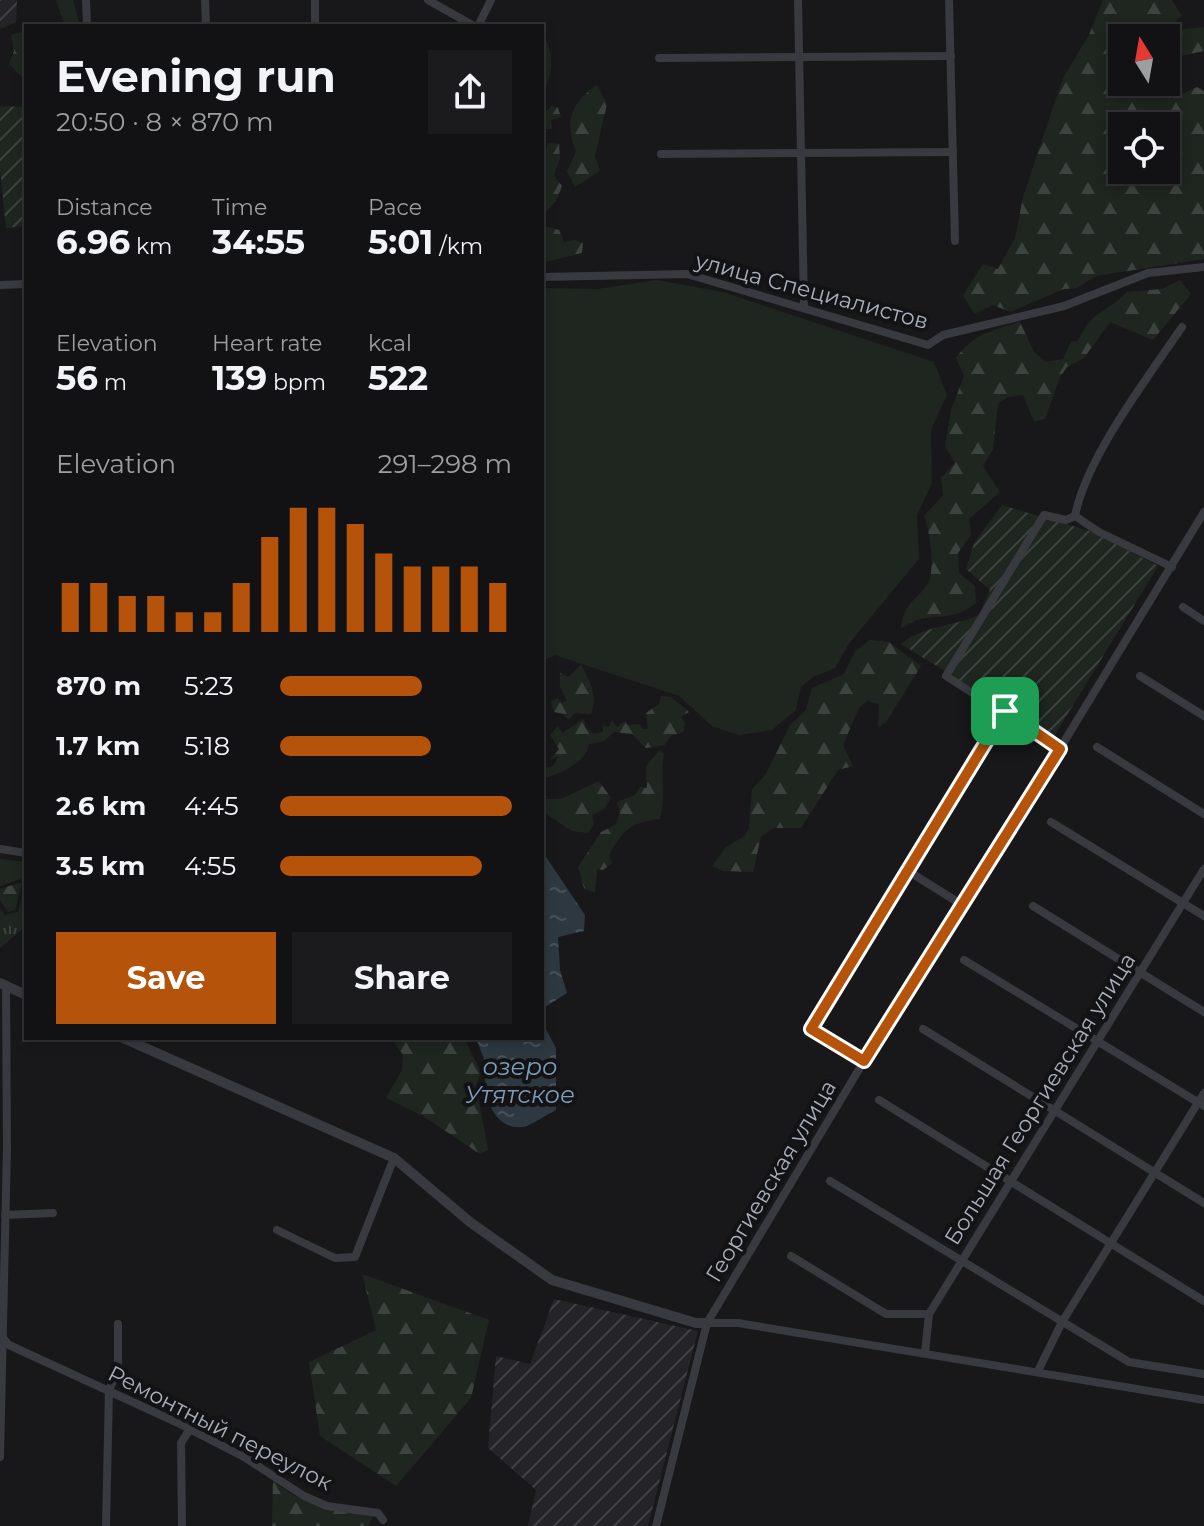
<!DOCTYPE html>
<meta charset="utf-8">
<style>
body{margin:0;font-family:Montserrat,sans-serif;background:#1b1b1d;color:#f1f3f6;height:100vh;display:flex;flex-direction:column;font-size:30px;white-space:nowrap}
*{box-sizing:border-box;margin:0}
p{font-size:26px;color:#9c9ea0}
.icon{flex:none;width:44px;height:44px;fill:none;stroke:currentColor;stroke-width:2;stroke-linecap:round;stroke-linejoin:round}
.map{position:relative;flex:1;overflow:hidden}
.panel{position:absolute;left:24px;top:24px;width:520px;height:1016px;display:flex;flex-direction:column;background:#121214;border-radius:0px;box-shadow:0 4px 12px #0003,0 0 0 2px #313234}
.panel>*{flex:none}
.needle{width:52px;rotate:349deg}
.tools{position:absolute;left:1108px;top:24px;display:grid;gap:16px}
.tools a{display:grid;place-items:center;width:72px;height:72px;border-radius:0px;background:#121214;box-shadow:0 4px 12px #0003,0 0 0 2px #313234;font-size:40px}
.pin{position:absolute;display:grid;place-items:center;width:68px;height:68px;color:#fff;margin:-34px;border-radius:16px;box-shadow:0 4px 12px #0006}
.round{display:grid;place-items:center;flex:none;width:84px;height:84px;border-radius:0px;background:#1b1b1d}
.head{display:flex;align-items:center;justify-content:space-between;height:136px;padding:0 32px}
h1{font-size:44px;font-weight:700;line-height:60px}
.metrics{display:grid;grid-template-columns:repeat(3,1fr);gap:12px;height:136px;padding:8px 32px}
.metrics div{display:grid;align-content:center}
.metrics b{font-size:34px;font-weight:700}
.metrics small{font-size:22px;font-weight:400}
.metrics p{font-size:22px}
.chart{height:224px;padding:16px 32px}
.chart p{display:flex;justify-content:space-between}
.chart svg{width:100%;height:144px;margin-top:8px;stroke:#b45309;stroke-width:6}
.cta{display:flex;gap:16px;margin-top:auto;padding:16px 32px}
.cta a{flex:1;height:92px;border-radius:0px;background:#b45309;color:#fff;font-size:32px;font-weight:700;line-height:92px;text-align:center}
.cta a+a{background:#1b1b1d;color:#f1f3f6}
ul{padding:0 32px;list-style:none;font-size:26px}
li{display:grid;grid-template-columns:128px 96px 1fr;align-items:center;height:60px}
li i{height:20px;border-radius:10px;background:#b45309}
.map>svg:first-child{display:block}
.industrial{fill:url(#industrial-furrows)}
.grass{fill:url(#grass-tufts)}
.forest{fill:url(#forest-firs);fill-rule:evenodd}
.garden{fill:url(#garden-furrows)}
.pitch{fill:#1e261f}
.water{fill:url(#water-ripples)}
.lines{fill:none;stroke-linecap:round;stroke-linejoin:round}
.minor{stroke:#393a40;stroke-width:8}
.tertiary{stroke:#393a40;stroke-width:10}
.route-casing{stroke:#fff;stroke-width:16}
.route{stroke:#b45309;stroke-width:10}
.labels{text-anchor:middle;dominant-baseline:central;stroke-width:8;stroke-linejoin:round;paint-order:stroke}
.street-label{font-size:22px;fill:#aaafbb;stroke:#131316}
.water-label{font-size:24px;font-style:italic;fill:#7f9db8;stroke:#131316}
</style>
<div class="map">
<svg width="1204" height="1526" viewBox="0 0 1204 1526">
<defs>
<pattern id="industrial-furrows" width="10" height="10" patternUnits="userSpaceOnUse" patternTransform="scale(2)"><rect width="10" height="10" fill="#242428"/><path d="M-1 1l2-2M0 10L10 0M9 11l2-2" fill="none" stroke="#414145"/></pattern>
<pattern id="grass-tufts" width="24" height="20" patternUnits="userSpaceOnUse" patternTransform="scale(2)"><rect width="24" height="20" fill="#1e261f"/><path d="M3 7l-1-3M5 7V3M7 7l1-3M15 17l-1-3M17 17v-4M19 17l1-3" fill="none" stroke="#3c433e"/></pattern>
<pattern id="forest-firs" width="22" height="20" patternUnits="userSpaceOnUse" patternTransform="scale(2)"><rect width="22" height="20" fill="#1e261f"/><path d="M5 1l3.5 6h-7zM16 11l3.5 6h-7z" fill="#3c433e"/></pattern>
<pattern id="garden-furrows" width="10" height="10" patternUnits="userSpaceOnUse" patternTransform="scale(2)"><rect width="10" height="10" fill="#1e261f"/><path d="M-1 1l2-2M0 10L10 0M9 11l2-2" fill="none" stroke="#3c433e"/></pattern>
<pattern id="water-ripples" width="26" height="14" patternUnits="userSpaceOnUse" patternTransform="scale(2)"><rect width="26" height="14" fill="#2d3840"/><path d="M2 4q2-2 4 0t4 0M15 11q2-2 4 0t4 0" fill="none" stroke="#49525a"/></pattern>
</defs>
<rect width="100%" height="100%" fill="#18181b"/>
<!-- industrial -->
<g class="industrial">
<path d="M0,0h17l-1,22 -16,7z"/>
<path d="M554,1299l144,32 -50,195h-120l8,-36 -48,-42 8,-92 34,8z"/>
</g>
<!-- grass -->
<path class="grass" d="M0,859l26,3v64l-26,22v-39l5,6 13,-3 7,-27 -5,-6 -20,7z"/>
<!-- forest -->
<g class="forest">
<path d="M56,0h17l7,26h-15z"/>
<path d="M1103,0h69l10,16 -7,6 2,8 27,-3v24l-38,8v-21h-44v44h44v-4l6,13 12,2 13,-6 7,4v168l-108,17 -19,12 -13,1 -54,23 -17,-7 -19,9 -11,-19 20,-31 15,5 17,-31 8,-41 40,-119 26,-43zM1122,126h44v44h-44z"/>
<path d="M26,31v50l-17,-17 5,-13 -3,-16z"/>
<path d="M542,35c13,14 11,43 0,58z"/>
<path d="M597,85l10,19 -12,52 5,15 -25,16 -8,-16 9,-19c-11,-31 -7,-47 21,-67z"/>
<path d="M551,106l7,2 3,9 -10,3 1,9h-10v-13z"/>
<path d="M548,143l11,1 1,15 -6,16 8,11 -6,15 -12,13v12l15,4 5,12 11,-2 8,3 -1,10 -40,10v-96z"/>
<path d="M1180,280l11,14 -38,46 -43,-18 -26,36 -17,9 -7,10 -15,42 -11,2 -11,-26 -15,2 -10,7 -5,45 -10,17 17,26 -31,27 2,16 -13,18 1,20 16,13 1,17c-17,14 -30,13 -50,15 -8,0 -17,7 -25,10 3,-25 12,-24 26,-43 9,-13 3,-54 -3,-69l19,-21 -2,-17 14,-15 -10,-17 6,-36 13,-34 -8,-18c18,-24 36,-28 64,-36l14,30 12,10 17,-3 8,-17 7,-1c14,-32 30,-28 49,-49l35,-3z"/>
<path d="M869,640l20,2 32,24 -35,56 -8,6 1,-24 -12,-3 -8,7 -16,37 10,21 -15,4 -37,58h-27l-13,8 -8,36 -30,-1 -11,-5 14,-19 19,-11 4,-8 3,-39 14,-15 24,-49 16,-15 6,-22 32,-14 11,-22z"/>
<path d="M581,664c8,16 18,33 10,50l-16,-1 -7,7 -4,-6 -10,-2 -3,-10 6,-4 5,5 5,-3 -7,-13v-14l9,4z"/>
<path d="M661,696l10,1 18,15 -8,5 4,6 -2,9 -13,4 -5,9 -19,3 -14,-14 -18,-2 -10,9 -15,3c-4,20 -28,29 -47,35v-10l11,-3 6,-10 -9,4 9,-11 -9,-14 8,-9 4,7 22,-14 2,9 8,6 9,-2v-7l6,2 3,-7 5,7 8,-6 2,4 13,-1 2,5h6l-2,-16 13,-9z"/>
<path d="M659,751l5,2c-4,24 2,45 -4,66 -29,3 -38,11 -51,37l3,7 -9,7 -6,-1 -2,24 -11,-5 -6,-21 23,-35 14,-7 5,-12 -3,-11 18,-7 5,-8 7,1 -1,-22z"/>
<path d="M599,781l12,17 -7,11 -12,6 2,9 -6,9 -16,-2 -27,-18 -3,4v-18h19z"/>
<path d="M19,883l3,1 -7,26 -7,2 -8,-12v-11z"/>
<path d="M391,1038h73l17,34 -5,14 12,64 -8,4 -57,-38 -37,-18 16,-28 1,-15z"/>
<path d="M362,1274l127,46 -18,78 -75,88 -76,-50 -11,-74 67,-32z"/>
<path d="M273,1480c30,27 62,32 102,33l-7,13h-96z"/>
</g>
<!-- garden -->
<g class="garden">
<path d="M0,106l26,1v119l-20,2 -6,-59z"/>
<path d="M1002,505l91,27 65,34 -105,172 -152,-94c23,-19 51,-17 78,-29l11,-25 -24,-21 8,-26z"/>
</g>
<!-- pitch -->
<path class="pitch" d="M656,280l67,12 211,70 13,33 -16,35 1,53 -15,32 2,44 -71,86 -13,23 -22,9 -12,10 -5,23 -24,20 -33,5 -27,-9 -33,-30 -124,-41 -13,6v-373l55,1z"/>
<!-- water -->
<g class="water">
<path d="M542,851l43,64 -1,16 -26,6 2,33 7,23 -25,16z"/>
<path d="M542,1022l14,26v62c-9,4 -23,15 -33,17 -31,4 -43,-38 -36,-60l-11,-29h66z"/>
</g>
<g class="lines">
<!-- minor -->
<g class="minor">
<path d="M86,0l1,26"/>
<path d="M205,0l1,26"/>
<path d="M315,0v26"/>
<path d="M428,0l46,26"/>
<path d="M798,0l6,307"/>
<path d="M949,0l6,241"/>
<path d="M478,26l13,-26"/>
<path d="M659,58l292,-2"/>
<path d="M661,154l292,-2"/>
<path d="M542,277l145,-3 241,71 15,-10 121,-29 84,-33 56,-6"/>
<path d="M0,285l26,-1"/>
<path d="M1172,567l-73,-35 -24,-16c11,-58 73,-139 107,-189"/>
<path d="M1183,607l21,14"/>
<path d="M1140,676l64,40"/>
<path d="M1097,747l107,67"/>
<path d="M1060,749l-114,-73 98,-161 22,5 9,-4"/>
<path d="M1051,822l153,94"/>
<path d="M0,849l26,4"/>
<path d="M908,871l56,35"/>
<path d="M1033,906l171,106"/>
<path d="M964,960l240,146"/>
<path d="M923,1029l281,174"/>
<path d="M864,1061l-53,-32 194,-318"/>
<path d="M879,1100l325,201"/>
<path d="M830,1181l299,181 75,12"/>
<path d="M5,1215l48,-2"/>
<path d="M277,1230l58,28 20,-1 39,-99"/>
<path d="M791,1256l95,58h43"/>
<path d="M707,1323h31l466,77"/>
<path d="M3,1338l6,7 167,77 68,35 60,39 23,10 51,7 5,7"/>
<path d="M925,1353l4,-39 275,-445"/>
<path d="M1038,1371l24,-49 142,-229"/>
<path d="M0,1457l7,-309 -1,-163"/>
<path d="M106,1526l3,-136 9,-20v-46"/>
<path d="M182,1526l-1,-83 9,-14"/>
<path d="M656,1526l51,-203 157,-262 100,-155 240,-394"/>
</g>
<!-- tertiary -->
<g class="tertiary">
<path d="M0,983l26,12"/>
<path d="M123,1038l271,120 76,64 82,58 144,43h11"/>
</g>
</g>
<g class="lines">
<defs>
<path id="route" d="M1005,711l55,38 -196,312 -53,-32z"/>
</defs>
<!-- route casing -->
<use href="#route" class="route-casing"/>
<!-- route -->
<use href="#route" class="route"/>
</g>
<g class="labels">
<!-- street labels -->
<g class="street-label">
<text transform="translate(812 291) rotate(15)">улица Специалистов</text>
<text transform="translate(1040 1099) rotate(-58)">Большая Георгиевская улица</text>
<text transform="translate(771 1181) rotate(-59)">Георгиевская улица</text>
<text transform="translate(220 1428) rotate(27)">Ремонтный переулок</text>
</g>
<!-- water labels -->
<g class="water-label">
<text x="520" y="1066">озеро<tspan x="520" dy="28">Утятское</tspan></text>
</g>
</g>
</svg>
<div class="tools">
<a><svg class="needle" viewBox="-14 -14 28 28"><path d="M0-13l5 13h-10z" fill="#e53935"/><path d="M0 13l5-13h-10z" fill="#9c9ea0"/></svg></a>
<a><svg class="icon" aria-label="locate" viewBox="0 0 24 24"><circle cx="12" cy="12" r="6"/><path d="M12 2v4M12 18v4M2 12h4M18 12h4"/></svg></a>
</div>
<div class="pin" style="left:1005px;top:711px;background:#1e9e55"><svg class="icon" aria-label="arrive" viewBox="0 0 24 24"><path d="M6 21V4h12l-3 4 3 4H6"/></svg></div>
<section class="panel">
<div class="head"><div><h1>Evening run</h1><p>20:50 · 8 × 870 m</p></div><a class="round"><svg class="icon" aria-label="share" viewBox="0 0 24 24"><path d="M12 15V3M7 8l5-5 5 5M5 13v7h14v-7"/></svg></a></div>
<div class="metrics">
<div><p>Distance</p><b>6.96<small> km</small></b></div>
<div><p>Time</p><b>34:55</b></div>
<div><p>Pace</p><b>5:01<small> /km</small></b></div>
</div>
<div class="metrics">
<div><p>Elevation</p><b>56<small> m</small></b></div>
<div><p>Heart rate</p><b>139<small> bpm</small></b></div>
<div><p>kcal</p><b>522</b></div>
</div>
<div class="chart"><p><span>Elevation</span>291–298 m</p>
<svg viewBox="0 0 160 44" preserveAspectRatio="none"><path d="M5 44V29M15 44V29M25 44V33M35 44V33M45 44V38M55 44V38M65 44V29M75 44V15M85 44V6M95 44V6M105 44V11M115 44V20M125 44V24M135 44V24M145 44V24M155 44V29"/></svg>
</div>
<ul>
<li><b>870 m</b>5:23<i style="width:61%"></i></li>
<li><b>1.7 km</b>5:18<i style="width:65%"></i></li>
<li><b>2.6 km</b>4:45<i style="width:100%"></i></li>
<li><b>3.5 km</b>4:55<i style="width:87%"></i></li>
</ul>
<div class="cta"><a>Save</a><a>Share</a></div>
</section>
</div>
